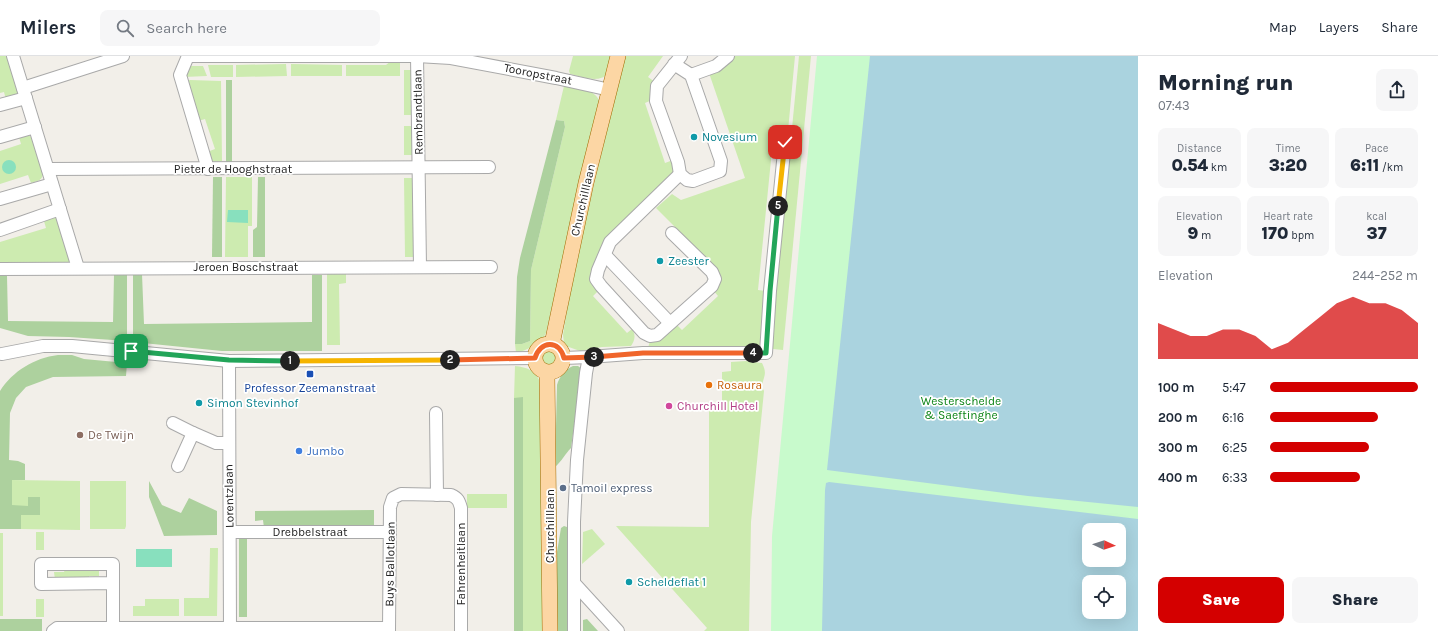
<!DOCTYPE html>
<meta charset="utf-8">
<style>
body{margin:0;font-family:Karla,sans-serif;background:#f6f6f7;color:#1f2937;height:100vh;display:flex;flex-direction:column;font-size:15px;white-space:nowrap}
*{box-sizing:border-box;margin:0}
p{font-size:13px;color:#747a83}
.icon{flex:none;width:22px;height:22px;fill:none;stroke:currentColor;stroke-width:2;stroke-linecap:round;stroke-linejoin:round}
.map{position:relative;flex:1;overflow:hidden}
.panel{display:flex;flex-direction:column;background:#fff;width:300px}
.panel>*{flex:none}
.needle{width:26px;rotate:93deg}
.tools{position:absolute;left:1082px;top:467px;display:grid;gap:8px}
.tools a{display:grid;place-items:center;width:44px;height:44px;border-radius:8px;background:#fff;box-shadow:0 4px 16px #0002;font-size:20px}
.pin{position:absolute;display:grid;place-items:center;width:34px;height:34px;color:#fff;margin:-17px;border-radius:8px;box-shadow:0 2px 6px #0006}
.km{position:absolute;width:20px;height:20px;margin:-10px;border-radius:50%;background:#222;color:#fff;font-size:11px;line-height:20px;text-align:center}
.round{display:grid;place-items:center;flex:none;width:42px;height:42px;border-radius:8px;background:#f6f6f7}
.head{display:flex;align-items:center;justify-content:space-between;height:68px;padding:0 20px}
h1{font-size:22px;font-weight:800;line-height:30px}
.stats{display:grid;grid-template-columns:repeat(3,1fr);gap:6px;height:68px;padding:4px 20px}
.stats div{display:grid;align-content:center;border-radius:8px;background:#f6f6f7;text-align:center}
.stats b{font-size:17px;font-weight:800}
.stats small{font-size:11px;font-weight:400}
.stats p{font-size:11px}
.chart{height:112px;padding:8px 20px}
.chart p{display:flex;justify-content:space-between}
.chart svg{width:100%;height:72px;margin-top:4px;fill:#d40000;opacity:.7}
.cta{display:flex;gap:8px;margin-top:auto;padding:8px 20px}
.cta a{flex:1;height:46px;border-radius:8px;background:#d40000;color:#fff;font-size:16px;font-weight:800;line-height:46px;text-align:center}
.cta a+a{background:#f6f6f7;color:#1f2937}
ul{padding:0 20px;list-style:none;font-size:13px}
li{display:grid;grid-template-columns:64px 48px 1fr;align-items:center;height:30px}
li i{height:10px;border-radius:5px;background:#d40000}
header{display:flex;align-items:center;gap:24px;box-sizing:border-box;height:56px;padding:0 20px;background:#fff;border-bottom:1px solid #e0e1e3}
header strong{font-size:19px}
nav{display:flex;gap:22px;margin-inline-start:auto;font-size:14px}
.search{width:280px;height:36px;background:#f6f6f7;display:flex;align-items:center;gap:10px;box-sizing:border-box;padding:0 14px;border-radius:8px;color:#747a83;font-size:15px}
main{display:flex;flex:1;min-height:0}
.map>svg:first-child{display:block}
.grass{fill:#cdebb0}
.forest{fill:#add19e}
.park{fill:#c8facc;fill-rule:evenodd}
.pitch{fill:#88e0be}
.water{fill:#aad3df;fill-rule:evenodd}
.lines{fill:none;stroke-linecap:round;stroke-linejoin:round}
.minor-casing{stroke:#a9a9a9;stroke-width:14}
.major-casing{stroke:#a06b00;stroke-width:16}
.minor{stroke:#fff;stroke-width:12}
.major{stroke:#fcd6a4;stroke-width:15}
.split-1-casing{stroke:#fff;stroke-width:8}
.split-2-casing{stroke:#fff;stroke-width:8}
.split-3-casing{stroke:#fff;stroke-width:8}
.split-4-casing{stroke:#fff;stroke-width:8}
.split-5-casing{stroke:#fff;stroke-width:8}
.split-6-casing{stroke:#fff;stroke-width:8}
.split-1{stroke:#22a559;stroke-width:5}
.split-2{stroke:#f5b400;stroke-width:5}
.split-3{stroke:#f0652b;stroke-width:5}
.split-4{stroke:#f0652b;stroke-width:5}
.split-5{stroke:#22a559;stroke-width:5}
.split-6{stroke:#f5b400;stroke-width:5}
.culture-dot{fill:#0f9aa8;stroke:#fff;stroke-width:1.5}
.transit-dot{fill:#1a4fb4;stroke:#fff;stroke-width:1.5}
.food-dot{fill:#e8710a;stroke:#fff;stroke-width:1.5}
.hotel-dot{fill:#d1479c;stroke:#fff;stroke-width:1.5}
.education-dot{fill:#8d6e63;stroke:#fff;stroke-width:1.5}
.shop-dot{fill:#3f7fe0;stroke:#fff;stroke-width:1.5}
.service-dot{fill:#5c6f8a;stroke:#fff;stroke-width:1.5}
.labels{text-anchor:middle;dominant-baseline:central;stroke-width:3.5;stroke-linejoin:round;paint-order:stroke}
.street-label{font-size:12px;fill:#222;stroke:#fff}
.culture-label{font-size:12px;fill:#0d838f;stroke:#fff;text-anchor:start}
.food-label{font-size:12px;fill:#c56008;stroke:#fff;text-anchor:start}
.transit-label{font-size:12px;fill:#164399;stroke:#fff}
.park-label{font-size:12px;fill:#0c8416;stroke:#fff}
.hotel-label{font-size:12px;fill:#b23c85;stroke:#fff;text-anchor:start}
.education-label{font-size:12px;fill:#785e54;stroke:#fff;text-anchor:start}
.shop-label{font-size:12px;fill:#366cbe;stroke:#fff;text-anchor:start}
.service-label{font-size:12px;fill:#4e5e75;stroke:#fff;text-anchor:start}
</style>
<header>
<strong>Milers</strong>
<div class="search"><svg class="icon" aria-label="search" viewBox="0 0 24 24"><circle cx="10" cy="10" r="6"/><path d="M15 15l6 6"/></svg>Search here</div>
<nav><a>Map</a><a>Layers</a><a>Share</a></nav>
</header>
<main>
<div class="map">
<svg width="1138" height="575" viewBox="0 0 1138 575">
<rect width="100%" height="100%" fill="#f2efe9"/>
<!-- grass -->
<g class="grass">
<path d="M0,0h8l10,35 -1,3 -11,6 -2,-8 -4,1z"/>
<path d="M573,0h40c-2,5 -3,14 -6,18 -8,10 -27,2 -37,0l-1,-3z"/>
<path d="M625,0h38l-15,21 7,5 -5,8 2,10 -7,3 20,60 8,-3 2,8 -3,10 -61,57 -13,56 -5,5 34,37 5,-4c4,6 3,11 -1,17l-29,1 -22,4 -14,-5 -2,-3 -1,-8 11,-67z"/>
<path d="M733,0h62l-7,75 -14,-1 -16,160 8,1 -5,53 -6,4h-107l2,-7 26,-17 6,6 36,-34 -5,-6 2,-23 -59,-59 16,-14 9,6 64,-22 -36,-105z"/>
<path d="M799,0h12l-28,294 -10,-1 -2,-4z"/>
<path d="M391,5h9v15h-54v-11h40z"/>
<path d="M286,8l1,12 -51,1v-12z"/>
<path d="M291,8l51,1v11h-51z"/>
<path d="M208,9h25v12h-22z"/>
<path d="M189,10h14l4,10 -23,1z"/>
<rect x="404" y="14" width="9" height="45"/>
<path d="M190,24l31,1 1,80 -12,1 -3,-10 8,-3 -10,-30 -7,2 -11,-40z"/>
<path d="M564,30c13,3 32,2 36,17l-54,230c-5,11 -19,17 -30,20l-1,-9h7l8,-3 1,-71 34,-143 -1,-6 -8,-1z"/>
<rect x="404" y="70" width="9" height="29"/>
<path d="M24,79l6,1 3,4 10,35c-2,6 -6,6 -12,8l-3,-8 -28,9v-33l21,-7 -2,-7z"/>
<path d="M226,121h26v49h-4v31h-23z"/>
<path d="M404,122h9l1,79h-9z"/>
<path d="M54,161l5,1 13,45 -72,1v-22l46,-14 -2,-7z"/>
<path d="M346,216v11l-7,1 1,61h-13v-72z"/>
<circle cx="549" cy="302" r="7"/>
<path d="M746,305l16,2c6,12 1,13 0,24l2,4 -13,131 -2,109h-45l3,-3 -91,-102 93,1v-119l13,-1v-35l9,-1v-9z"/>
<path d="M515,310c12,1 21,5 25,16l5,249h-22v-233h-9z"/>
<path d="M12,424l68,1v49l-59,-1v-14l7,-9h-16z"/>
<path d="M90,425h36v45l-1,3h-35z"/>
<rect x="467" y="438" width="40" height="14"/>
<path d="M592,473l13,15 -23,20 1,-32z"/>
<rect x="36" y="476" width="8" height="18"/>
<rect x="0" y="477" width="3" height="83"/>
<path d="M210,492h8l-1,68h-33v-18h25z"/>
<path d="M99,512v8h-10v4h-34l-1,-8h10l1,-3z"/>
<rect x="36" y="543" width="8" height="18"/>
<path d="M145,543h34v17h-46v-10h12z"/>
</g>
<!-- forest -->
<g class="forest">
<rect x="226" y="24" width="6" height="82"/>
<path d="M556,64l8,1 1,6 -34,143 -1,71 -8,3h-7l2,-67 3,-19z"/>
<path d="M213,121h9v80h-10z"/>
<path d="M258,121h7v80h-12v-27l4,-3z"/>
<path d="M133,218h9l2,50 168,-2v-47h10v76h-100l-89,-9z"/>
<path d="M114,219h13v66l-58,-4 -41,-1 -28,-8v-52h7l1,45 105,1z"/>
<path d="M58,299h14l12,4 43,4 -1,13 -73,1 -27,10 -10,11 -6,15 -1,47 9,1 7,3v16h-13v25l16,1v-9h12v18h-19v14h-21v-138c13,-20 34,-33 58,-36z"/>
<path d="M573,310h5l4,3 -11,79c-6,6 -9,13 -16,19l2,-82c2,-8 9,-16 16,-19z"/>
<path d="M523,341v234h-9v-233z"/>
<path d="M149,425l13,24 19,8 8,-15 28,13v24l-53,1 -15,-39z"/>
<path d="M374,454v16l-110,2 -1,-8 -8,1v-10z"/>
<path d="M564,470l3,1 2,4 1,100h-15v-67l6,-36z"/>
<rect x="239" y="481" width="8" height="80"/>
<rect x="0" y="563" width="42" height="12"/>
<path d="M587,563l11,12h-15v-11z"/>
</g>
<!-- park -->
<path class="park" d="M817,0h321v575h-367l1,-95zM1089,474h30v30h-30zM1089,526h30v30h-30z"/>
<!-- pitch -->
<g class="pitch">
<circle cx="9" cy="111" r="7"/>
<path d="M228,154h20v13l-21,-1z"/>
<rect x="136" y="493" width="36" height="18"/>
</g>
<!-- water -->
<g class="water">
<path d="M870,0h268v451l-110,-11 -201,-26z"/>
<path d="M829,426l309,37v112h-316l3,-141 1,-7zM1089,474h30v30h-30zM1089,526h30v30h-30z"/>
</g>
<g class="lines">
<defs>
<g id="minor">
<path d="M13,0l65,212"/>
<path d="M188,0h229l34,2 105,20 54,12"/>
<path d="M188,0l-8,19 28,94"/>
<path d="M417,0l3,211"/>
<path d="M674,8l17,11 30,86 -1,10 -27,10 -6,-1 -7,-6 -2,-12 -22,-61 1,-15 24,-30"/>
<path d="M691,19l25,-9 12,-10"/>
<path d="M23,32l100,-32"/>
<path d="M0,49l26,-7"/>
<path d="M0,81l35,-10"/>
<path d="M48,113l441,-2"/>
<path d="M0,143l52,-15"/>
<path d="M0,174l60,-21"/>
<path d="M672,177l40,39 3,7 -3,7 -55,49 -7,1 -6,-3 -43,-47 -5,-7 2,-9 12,-28 70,-68"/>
<path d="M605,199l65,68"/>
<path d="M0,213l491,-2"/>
<path d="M2,298l41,-8h29l157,15 306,-3"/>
<path d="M564,302l25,-1 54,-4h123l4,-62 15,-149 5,-10"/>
<path d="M229,305l1,270"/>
<path d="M436,357l1,82"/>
<path d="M173,367l20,10"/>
<path d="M178,410l15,-33 23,10h12"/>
<path d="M230,476h160"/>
<path d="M575,528l43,47"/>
<path d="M113,572v-64h-72v20l72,-1"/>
<path d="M53,575l4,-3h332"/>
<path d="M389,575l1,-124 3,-9 8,-4 50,1c7,3 8,6 10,13v123"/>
<path d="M574,575v-109l3,-62 9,-87 3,-16"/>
</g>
<g id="major">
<path d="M552,288l34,-161 32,-127"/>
<circle cx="549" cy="302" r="14"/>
<path d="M547,317l3,258"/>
</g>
</defs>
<!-- minor casing -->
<use href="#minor" class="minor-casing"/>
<!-- major casing -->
<use href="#major" class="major-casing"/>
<!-- minor -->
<use href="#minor" class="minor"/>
<!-- major -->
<use href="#major" class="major"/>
</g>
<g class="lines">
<defs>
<path id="split-1" d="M131,295l98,9 61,1"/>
<path id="split-2" d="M290,305l160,-1"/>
<path id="split-3" d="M450,304l85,-2c5,-17 24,-19 29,0l30,-1"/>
<path id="split-4" d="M594,301l49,-4h110"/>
<path id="split-5" d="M753,297h13l4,-62 8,-85"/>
<path id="split-6" d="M778,150l7,-64"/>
</defs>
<!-- split-1 casing -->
<use href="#split-1" class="split-1-casing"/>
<!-- split-2 casing -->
<use href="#split-2" class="split-2-casing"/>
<!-- split-3 casing -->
<use href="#split-3" class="split-3-casing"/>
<!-- split-4 casing -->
<use href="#split-4" class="split-4-casing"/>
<!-- split-5 casing -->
<use href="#split-5" class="split-5-casing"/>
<!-- split-6 casing -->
<use href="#split-6" class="split-6-casing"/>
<!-- split-1 -->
<use href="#split-1" class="split-1"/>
<!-- split-2 -->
<use href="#split-2" class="split-2"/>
<!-- split-3 -->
<use href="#split-3" class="split-3"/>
<!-- split-4 -->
<use href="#split-4" class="split-4"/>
<!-- split-5 -->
<use href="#split-5" class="split-5"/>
<!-- split-6 -->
<use href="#split-6" class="split-6"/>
</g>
<!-- markers -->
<g class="culture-dot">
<circle cx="694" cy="81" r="4"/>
<circle cx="660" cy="205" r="4"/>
<circle cx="199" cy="347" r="4"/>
<circle cx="629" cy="526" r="4"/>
</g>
<rect class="transit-dot" x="306" y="314" width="8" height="8" rx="2"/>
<circle class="food-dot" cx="709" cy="329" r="4"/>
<circle class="hotel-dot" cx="669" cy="350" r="4"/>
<circle class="education-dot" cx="80" cy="379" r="4"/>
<circle class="shop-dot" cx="299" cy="395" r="4"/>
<circle class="service-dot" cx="563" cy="432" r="4"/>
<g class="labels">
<!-- street labels -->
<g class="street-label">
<text transform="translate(538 18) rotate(11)">Tooropstraat</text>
<text transform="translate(418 56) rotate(-91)">Rembrandtlaan</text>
<text x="233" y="113">Pieter de Hooghstraat</text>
<text transform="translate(583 144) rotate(-77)">Churchilllaan</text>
<text x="246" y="211">Jeroen Boschstraat</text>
<text transform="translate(229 440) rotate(-91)">Lorentzlaan</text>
<text transform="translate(550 470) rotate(-90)">Churchilllaan</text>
<text x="310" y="476">Drebbelstraat</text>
<text transform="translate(390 508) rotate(-89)">Buys Ballotlaan</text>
<text transform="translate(461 508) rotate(-90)">Fahrenheitlaan</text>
</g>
<!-- culture labels -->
<g class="culture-label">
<text x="702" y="81">Novesium</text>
<text x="668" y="205">Zeester</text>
<text x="207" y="347">Simon Stevinhof</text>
<text x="637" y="526">Scheldeflat 1</text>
</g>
<!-- food labels -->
<g class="food-label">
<text x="717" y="329">Rosaura</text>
</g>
<!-- transit labels -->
<g class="transit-label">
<text x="310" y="332">Professor Zeemanstraat</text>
</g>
<!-- park labels -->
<g class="park-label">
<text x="961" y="345">Westerschelde<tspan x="961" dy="14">&amp; Saeftinghe</tspan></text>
</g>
<!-- hotel labels -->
<g class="hotel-label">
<text x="677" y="350">Churchill Hotel</text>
</g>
<!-- education labels -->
<g class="education-label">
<text x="88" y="379">De Twijn</text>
</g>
<!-- shop labels -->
<g class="shop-label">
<text x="307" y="395">Jumbo</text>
</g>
<!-- service labels -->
<g class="service-label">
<text x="571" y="432">Tamoil express</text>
</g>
</g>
</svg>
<div class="tools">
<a><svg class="needle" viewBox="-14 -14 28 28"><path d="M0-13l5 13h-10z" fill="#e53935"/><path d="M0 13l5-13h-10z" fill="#747a83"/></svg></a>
<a><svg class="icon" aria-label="locate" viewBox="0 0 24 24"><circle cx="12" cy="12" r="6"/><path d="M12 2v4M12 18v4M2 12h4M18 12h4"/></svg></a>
</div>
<div class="pin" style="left:131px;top:295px;background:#1e9e55"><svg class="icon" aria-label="arrive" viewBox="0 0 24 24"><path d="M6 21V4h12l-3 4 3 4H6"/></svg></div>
<div class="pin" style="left:785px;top:86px;background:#d93025"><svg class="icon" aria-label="check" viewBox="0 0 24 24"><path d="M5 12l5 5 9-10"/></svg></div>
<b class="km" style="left:290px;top:305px">1</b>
<b class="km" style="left:450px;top:304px">2</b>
<b class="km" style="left:594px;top:301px">3</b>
<b class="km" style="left:753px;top:297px">4</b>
<b class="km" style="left:778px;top:150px">5</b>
</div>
<section class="panel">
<div class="head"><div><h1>Morning run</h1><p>07:43</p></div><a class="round"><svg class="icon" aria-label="share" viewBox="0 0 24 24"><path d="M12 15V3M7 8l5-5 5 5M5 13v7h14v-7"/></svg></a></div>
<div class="stats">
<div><p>Distance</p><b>0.54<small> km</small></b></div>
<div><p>Time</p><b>3:20</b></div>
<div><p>Pace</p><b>6:11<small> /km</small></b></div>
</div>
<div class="stats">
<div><p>Elevation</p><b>9<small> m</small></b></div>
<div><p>Heart rate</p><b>170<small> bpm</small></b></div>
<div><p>kcal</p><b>37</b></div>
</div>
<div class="chart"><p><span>Elevation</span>244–252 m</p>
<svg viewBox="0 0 160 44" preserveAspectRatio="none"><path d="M0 44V22L10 26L20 30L30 30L40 26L50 26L60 30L70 38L80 34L90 26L100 18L110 10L120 6L130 10L140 10L150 14L160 22V44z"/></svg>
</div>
<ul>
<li><b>100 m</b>5:47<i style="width:100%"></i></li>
<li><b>200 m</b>6:16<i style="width:73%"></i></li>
<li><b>300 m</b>6:25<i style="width:67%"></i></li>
<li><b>400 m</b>6:33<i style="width:61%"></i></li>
</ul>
<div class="cta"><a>Save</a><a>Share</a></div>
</section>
</main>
